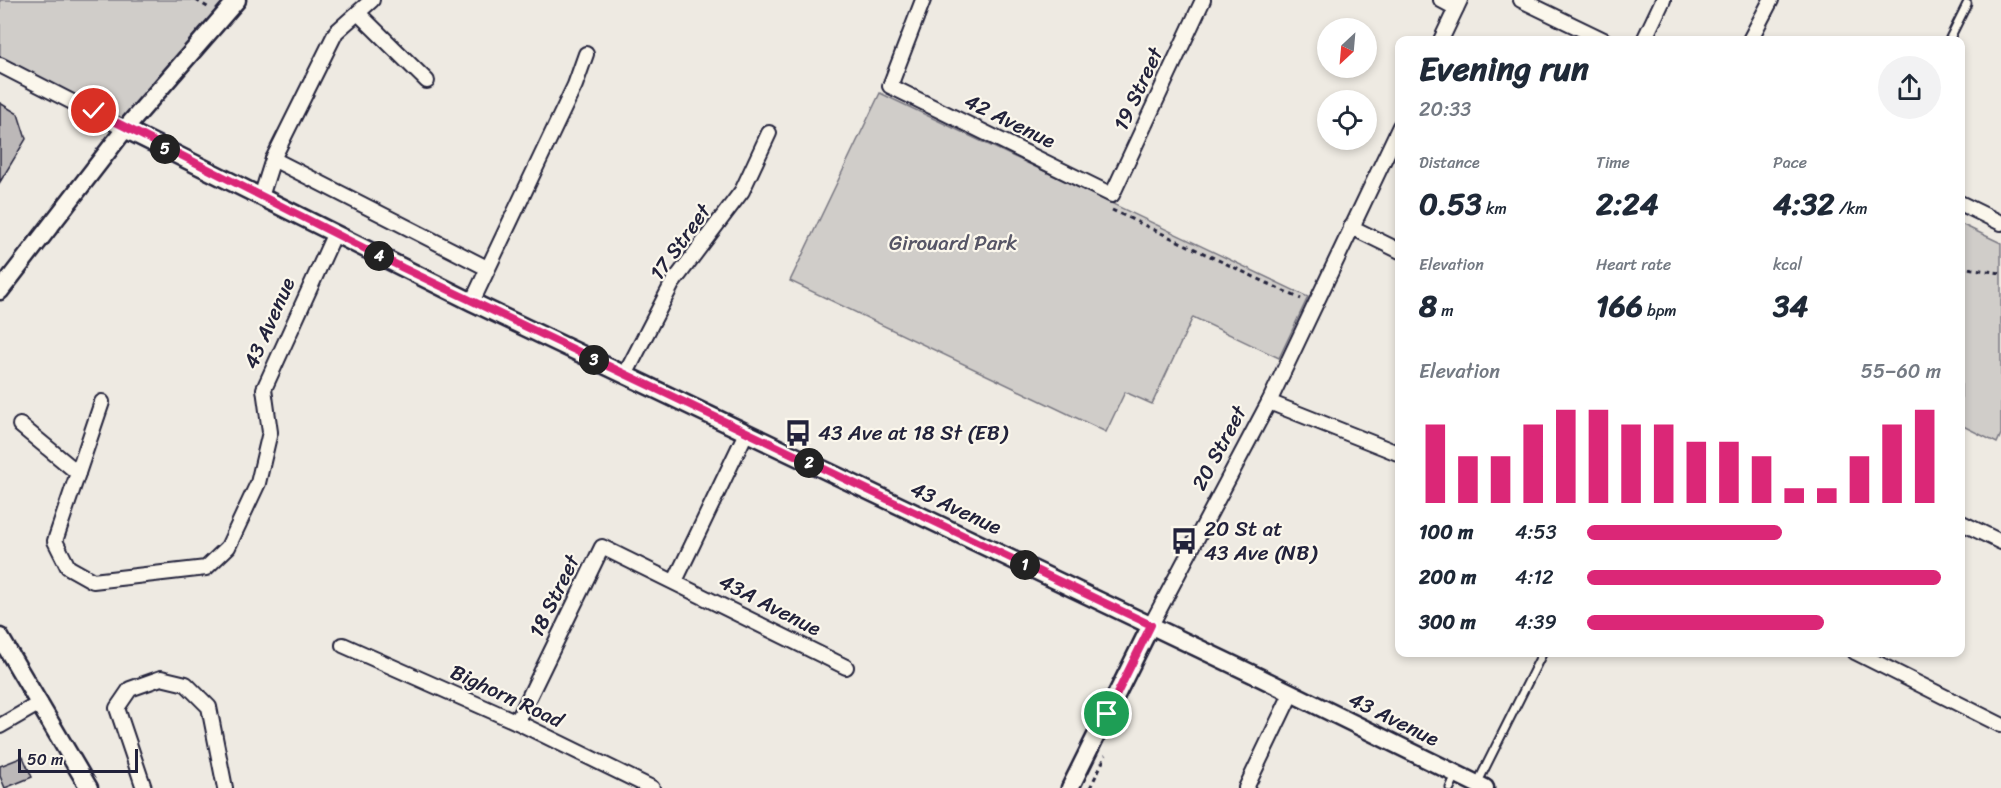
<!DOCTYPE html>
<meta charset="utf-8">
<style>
body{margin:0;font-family:Sriracha,sans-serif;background:#f2f2f3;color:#1f2937;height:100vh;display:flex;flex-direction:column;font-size:22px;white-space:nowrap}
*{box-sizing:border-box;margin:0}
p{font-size:20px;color:#747a83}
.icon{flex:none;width:33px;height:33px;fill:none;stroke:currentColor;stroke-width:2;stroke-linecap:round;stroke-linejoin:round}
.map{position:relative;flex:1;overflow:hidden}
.panel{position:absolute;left:1395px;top:36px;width:570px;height:621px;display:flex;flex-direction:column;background:#fff;border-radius:12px;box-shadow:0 3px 9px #0003}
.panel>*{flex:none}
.needle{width:39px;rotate:206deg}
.tools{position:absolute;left:1317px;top:18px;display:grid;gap:12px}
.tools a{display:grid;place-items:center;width:60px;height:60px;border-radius:50%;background:#fff;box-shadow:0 3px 9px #0003;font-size:30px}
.scale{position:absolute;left:18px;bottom:15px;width:120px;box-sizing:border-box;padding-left:6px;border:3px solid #22223b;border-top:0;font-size:16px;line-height:21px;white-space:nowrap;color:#22223b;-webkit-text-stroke:4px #fbf7ec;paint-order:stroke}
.pin{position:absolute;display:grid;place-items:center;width:51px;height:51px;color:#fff;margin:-26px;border:3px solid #fff;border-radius:50%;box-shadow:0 2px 6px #0007}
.km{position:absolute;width:30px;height:30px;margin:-15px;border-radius:50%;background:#222;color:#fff;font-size:16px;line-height:30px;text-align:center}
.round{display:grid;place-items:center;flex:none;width:63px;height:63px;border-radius:32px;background:#f2f2f3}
.head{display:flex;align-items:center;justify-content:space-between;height:102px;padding:0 24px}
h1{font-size:33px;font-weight:700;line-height:45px}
.metrics{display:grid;grid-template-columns:repeat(3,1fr);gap:9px;height:102px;padding:6px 24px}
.metrics div{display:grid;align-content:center}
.metrics b{font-size:30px;font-weight:700}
.metrics small{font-size:16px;font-weight:400}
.metrics p{font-size:16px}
.chart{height:168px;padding:12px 24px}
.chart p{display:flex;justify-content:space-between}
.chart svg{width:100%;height:108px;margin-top:6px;stroke:#db2777;stroke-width:6}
ul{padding:0 24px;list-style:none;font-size:20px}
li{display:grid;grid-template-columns:96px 72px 1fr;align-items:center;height:45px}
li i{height:15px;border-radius:8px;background:#db2777}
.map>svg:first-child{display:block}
.green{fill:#d0cdc9;stroke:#797882;stroke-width:1.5}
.building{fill:#bcb8b8;stroke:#22223b;stroke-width:1.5}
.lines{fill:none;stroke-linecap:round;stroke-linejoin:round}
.service-casing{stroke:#22223b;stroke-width:11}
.minor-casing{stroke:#22223b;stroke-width:18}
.tertiary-casing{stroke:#22223b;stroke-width:21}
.path{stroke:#22223b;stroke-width:3;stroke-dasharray:4.5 4.5;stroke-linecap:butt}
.service{stroke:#fbf7ec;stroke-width:7}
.minor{stroke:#fbf7ec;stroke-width:14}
.tertiary{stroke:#fbf7ec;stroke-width:16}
.route-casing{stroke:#fff;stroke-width:12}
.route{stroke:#db2777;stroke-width:8}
.labels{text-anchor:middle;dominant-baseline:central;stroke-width:4.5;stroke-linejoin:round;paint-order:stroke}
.street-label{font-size:21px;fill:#22223b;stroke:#fbf7ec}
.park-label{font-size:21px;fill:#565566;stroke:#fbf7ec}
.poi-label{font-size:21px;fill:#22223b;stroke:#fbf7ec;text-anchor:start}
</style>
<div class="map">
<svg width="2001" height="788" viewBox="0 0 2001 788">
<rect width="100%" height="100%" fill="#eeeae2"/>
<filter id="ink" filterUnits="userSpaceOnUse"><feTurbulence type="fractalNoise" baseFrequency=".0167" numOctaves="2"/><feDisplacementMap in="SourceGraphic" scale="12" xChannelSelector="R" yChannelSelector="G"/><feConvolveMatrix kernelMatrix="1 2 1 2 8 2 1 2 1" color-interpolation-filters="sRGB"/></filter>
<g filter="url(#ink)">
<!-- green -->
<g class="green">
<path d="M0,0h233l-96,125 -137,-60z"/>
<path d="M880,93l428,204 -29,61 -86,-41 -41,87 -27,-12 -19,40 -316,-151z"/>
<path d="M1961,224l40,19v191l-4,9 -36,-18z"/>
</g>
<!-- building -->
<g class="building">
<path d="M0,103l18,11 8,25 -26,43z"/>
<path d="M23,757l9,20 -27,11 -5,-12v-10z"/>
</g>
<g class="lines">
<defs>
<g id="service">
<path d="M1949,40l18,-36"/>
<path d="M1477,784l66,-132"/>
<path d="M1450,788l6,-13"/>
</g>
<g id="minor">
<path d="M923,0l-33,86 222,109 91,-195"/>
<path d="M1441,0l15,8"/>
<path d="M1521,0l83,40"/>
<path d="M358,13l69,68"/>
<path d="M1441,40l19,-40"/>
<path d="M1644,40l19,-40"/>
<path d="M1750,40l21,-40"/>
<path d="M0,65l125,64"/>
<path d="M273,159l214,109"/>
<path d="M261,197l12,-38 63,-127 36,-32"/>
<path d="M1960,203l41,20"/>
<path d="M1351,227l49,24"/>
<path d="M472,302l103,-217 11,-31"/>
<path d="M625,375l47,-91 70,-93 27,-58"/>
<path d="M102,402l-47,139 13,26 25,14 113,-13 22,-21 30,-64 12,-51 -6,-43 70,-154"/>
<path d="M1269,402l131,52"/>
<path d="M20,425l58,48"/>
<path d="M1960,522l41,20"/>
<path d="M675,581l71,-148"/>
<path d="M1151,625l118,-223 131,-276"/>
<path d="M343,645l174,77 135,66"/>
<path d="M1855,652l146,73"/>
<path d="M517,722l85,-175 244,120"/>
<path d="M0,726l40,-23"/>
<path d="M144,788l-27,-80 13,-19 31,-11 25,6 23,23 16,81"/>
<path d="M1246,788l45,-94"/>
</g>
<g id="tertiary">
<path d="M125,129l347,173 789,376 224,110"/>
<path d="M0,291l125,-162 112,-129"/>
<path d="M0,637l89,151"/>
<path d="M1070,788l81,-163"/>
</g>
</defs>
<!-- service casing -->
<use href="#service" class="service-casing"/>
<!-- minor casing -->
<use href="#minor" class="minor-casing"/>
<!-- tertiary casing -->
<use href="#tertiary" class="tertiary-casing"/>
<!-- path -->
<g class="path">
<path d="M196,0l13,8"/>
<path d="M1112,210l189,89"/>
<path d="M1960,267l41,6"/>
<path d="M1090,788l16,-33"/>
</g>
<!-- service -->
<use href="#service" class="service"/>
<!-- minor -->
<use href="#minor" class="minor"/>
<!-- tertiary -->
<use href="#tertiary" class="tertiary"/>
</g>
</g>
<g class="lines" filter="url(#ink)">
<defs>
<path id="route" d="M94,111l309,157 748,357 -44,89"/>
</defs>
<!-- route casing -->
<use href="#route" class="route-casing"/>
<!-- route -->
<use href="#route" class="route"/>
</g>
<!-- icons -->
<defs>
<symbol id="bus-bare" viewBox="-9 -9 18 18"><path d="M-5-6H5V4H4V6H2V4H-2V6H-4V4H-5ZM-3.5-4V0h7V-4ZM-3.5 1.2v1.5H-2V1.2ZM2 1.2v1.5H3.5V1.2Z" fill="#22223b" stroke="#fbf7ec" stroke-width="2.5" paint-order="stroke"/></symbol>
</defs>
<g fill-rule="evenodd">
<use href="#bus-bare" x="779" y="414" width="38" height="38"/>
<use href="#bus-bare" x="1165" y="522" width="38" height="38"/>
</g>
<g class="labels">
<!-- street labels -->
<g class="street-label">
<text transform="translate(1138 89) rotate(-65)">19 Street</text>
<text transform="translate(1010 121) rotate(26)">42 Avenue</text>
<text transform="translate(680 242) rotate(-54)">17 Street</text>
<text transform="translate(269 323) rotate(-66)">43 Avenue</text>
<text transform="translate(1219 448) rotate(-62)">20 Street</text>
<text transform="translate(956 508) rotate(25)">43 Avenue</text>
<text transform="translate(554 596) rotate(-64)">18 Street</text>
<text transform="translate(770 605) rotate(27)">43A Avenue</text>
<text transform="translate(507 696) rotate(25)">Bighorn Road</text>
<text transform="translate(1394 719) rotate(26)">43 Avenue</text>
</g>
<!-- park labels -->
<g class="park-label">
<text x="953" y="243">Girouard Park</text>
</g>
<!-- poi labels -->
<g class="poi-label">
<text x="818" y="433">43 Ave at 18 St (EB)</text>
<text x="1204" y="529">20 St at<tspan x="1204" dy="24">43 Ave (NB)</tspan></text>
</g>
</g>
</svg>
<div class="tools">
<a><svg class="needle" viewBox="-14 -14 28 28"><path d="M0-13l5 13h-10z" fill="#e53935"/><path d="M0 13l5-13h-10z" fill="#747a83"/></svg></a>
<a><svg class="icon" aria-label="locate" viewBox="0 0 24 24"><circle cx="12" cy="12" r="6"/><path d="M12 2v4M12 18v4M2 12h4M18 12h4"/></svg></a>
</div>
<div class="scale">50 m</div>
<div class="pin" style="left:1107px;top:714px;background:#1e9e55"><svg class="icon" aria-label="arrive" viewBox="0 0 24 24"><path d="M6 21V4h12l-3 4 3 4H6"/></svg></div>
<div class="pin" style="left:94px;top:111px;background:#d93025"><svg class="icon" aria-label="check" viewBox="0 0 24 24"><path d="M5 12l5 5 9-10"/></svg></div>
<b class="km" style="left:1025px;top:565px">1</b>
<b class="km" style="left:809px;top:463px">2</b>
<b class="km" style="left:594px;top:360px">3</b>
<b class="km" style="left:379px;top:256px">4</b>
<b class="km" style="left:165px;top:149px">5</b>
<section class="panel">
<div class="head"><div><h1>Evening run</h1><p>20:33</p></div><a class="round"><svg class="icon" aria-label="share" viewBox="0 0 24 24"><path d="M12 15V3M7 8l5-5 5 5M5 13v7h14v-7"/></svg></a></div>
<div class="metrics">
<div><p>Distance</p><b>0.53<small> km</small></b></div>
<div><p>Time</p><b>2:24</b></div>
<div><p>Pace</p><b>4:32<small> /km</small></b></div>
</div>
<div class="metrics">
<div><p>Elevation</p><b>8<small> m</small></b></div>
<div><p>Heart rate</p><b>166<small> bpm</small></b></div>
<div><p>kcal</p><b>34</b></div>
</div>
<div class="chart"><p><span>Elevation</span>55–60 m</p>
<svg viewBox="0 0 160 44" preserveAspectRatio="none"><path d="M5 44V12M15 44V25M25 44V25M35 44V12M45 44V6M55 44V6M65 44V12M75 44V12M85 44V19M95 44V19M105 44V25M115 44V38M125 44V38M135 44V25M145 44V12M155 44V6"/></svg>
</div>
<ul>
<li><b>100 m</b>4:53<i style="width:55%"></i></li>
<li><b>200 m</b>4:12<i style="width:100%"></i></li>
<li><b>300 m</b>4:39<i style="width:67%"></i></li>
</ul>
</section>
</div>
